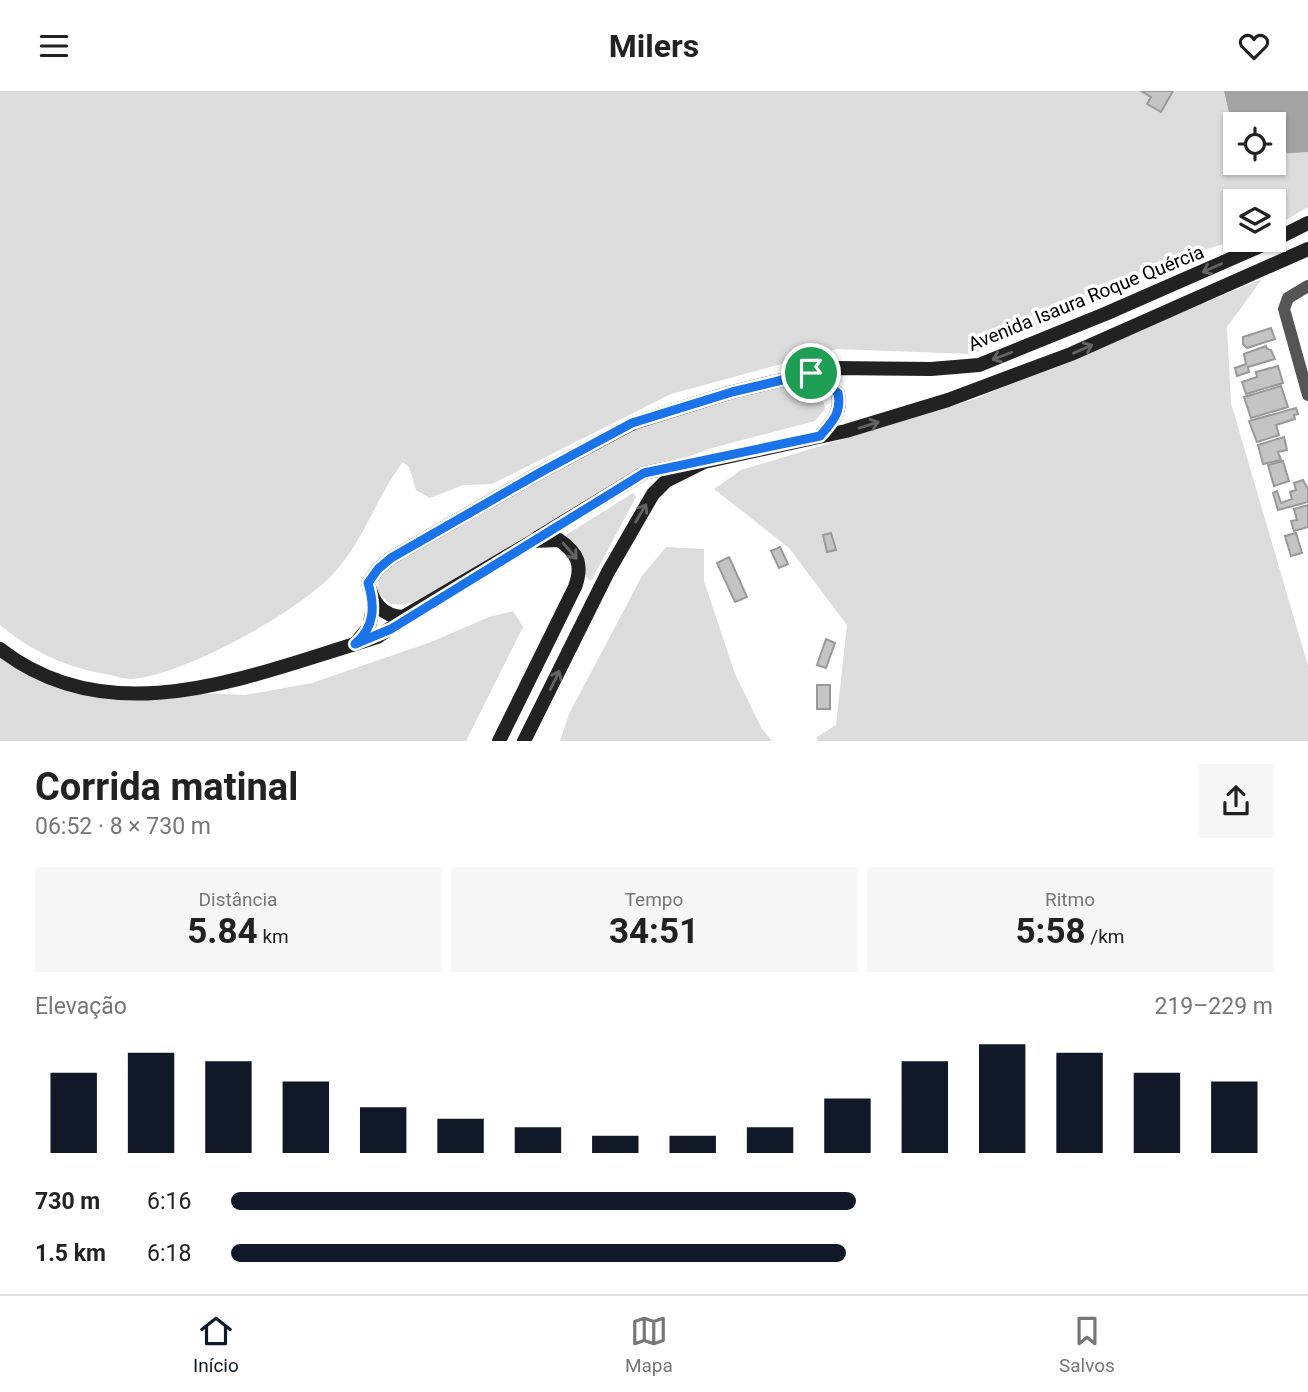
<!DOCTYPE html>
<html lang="pt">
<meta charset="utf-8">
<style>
body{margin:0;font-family:Roboto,sans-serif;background:#f6f6f6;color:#222;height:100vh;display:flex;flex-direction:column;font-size:26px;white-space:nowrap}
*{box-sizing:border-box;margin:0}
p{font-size:23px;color:#767676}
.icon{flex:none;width:38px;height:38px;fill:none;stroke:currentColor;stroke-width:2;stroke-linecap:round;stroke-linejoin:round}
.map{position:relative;height:650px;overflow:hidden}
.details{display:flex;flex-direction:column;background:#fff;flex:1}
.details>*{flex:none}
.fabs{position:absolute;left:1223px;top:21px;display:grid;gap:14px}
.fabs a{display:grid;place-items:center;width:63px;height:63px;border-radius:0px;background:#fff;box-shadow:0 2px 5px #0004;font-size:35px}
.pin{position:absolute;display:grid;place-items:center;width:60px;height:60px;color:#fff;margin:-30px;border:4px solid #fff;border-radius:50%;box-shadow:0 2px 7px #0007}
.round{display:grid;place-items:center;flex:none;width:74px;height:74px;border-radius:0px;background:#f6f6f6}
.head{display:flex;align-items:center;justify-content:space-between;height:119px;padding:0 35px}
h1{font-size:38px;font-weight:700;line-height:52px}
.stats{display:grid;grid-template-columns:repeat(3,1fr);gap:10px;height:119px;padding:7px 35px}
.stats div{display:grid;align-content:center;border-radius:0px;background:#f6f6f6;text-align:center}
.stats b{font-size:35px;font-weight:700}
.stats small{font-size:19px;font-weight:400}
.stats p{font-size:19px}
.chart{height:196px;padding:14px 35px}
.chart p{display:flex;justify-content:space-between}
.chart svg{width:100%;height:126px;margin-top:7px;stroke:#111827;stroke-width:6}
ul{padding:0 35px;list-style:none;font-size:23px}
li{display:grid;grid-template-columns:112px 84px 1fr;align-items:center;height:52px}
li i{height:18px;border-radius:9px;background:#111827}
header{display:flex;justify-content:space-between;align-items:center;height:91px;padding:0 35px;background:#fff;font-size:32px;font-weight:700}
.tabs{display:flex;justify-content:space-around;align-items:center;height:98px;border-top:2px solid #e0e0e0;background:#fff;font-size:19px;color:#767676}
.tabs a{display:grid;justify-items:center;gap:4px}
.tabs .selected{color:#111827}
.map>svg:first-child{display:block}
.green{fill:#dcdcdc}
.water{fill:#a3a3a3}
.building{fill:#c4c4c4;stroke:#999;stroke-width:2}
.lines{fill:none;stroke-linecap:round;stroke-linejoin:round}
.street{stroke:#555;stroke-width:12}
.secondary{stroke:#222;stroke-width:14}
.oneway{stroke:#646464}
.route-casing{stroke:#fff;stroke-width:14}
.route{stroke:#1a73e8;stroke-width:9}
.labels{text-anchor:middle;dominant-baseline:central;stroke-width:7;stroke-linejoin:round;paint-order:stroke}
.street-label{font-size:19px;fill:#000;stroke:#fff}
</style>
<header><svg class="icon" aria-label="menu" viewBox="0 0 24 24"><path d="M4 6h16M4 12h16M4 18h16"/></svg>Milers<svg class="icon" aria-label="heart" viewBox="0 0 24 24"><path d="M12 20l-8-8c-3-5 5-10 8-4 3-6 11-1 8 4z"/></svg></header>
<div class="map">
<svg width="1308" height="650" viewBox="0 0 1308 650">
<rect width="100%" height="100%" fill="#fff"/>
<!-- green -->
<g class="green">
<path d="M0,0h1224l11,50 1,22h38v-11l6,2 28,-2v55l-34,20v-26h-38l1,39 -57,17 -109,58 -99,39 -135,-5 -166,45 -179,90 -29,1 -33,13 -14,-8 -7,-23 -6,-5c-27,35 -39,79 -70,112 -35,38 -151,102 -202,105 -8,0 -18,-4 -26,-5 -40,-7 -74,-23 -105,-49z"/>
<path d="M1262,188l-35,48 4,76 77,263v75h-491v-4l19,-12 11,-100 -58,-77 -75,-59 27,-19 231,-70z"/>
<path d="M801,289l20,9 4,20 -10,12 -103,27 -33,12 -268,143c-16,4 -27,1 -34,-14l4,-18 107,-60 25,-17 147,-78z"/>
<path d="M633,402l3,4 -45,84 -9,-7 -16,-39z"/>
<path d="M666,456l38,2v32l31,93 27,55 10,12h-212l9,-27 73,-138z"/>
<path d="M513,520l10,16 -57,114h-466v-92l52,30 129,13 64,3 67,-12 119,-41 58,-25z"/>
</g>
<!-- water -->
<path class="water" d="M1224,0h84v61l-28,2 -6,-2v-28h-38l-1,16z"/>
<!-- building -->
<g class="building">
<path d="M1141,0h32l-12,21 -14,-8 4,-7z"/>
<path d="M1271,237l4,11 -28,9 -4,-4v-7z"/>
<path d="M1266,255l1,3 4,1 4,9 -27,8 1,5 -12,4 -2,-8 11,-4 -2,-10z"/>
<path d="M1278,275l5,17 -37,11 -4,-12 15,-5 -1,-5z"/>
<path d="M1281,295l7,21 -37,11 -7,-21z"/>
<path d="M1296,317l2,6 -4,1 1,4 -19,6 3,10 -22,7 -8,-21z"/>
<path d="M1284,346l3,13 -9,2 3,8 -18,4 -5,-19z"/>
<path d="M1283,370l6,20 -15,5 -6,-21z"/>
<path d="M1303,389l5,9v13l-30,8 -5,-17 4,-2 4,12 11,-4 -2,-7 6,-2 -2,-7z"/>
<path d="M1308,414v22l-14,4 -3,-10 6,-1 -3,-11z"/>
<path d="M831,442l5,17 -9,2 -4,-17z"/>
<path d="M1296,442l6,20 -11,3 -6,-20z"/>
<path d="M780,456l8,17 -9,4 -8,-17z"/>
<path d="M729,466l18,40 -12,5 -18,-39z"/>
<path d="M826,548l9,4 -9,25 -9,-3z"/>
<rect x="817" y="594" width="13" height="24"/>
</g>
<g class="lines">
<!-- street -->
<path class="street" d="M1308,195l-20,12 -4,11 24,86"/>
<!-- secondary -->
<g class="secondary">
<path d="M1274,149l34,-17"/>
<path d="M811,282l27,20c4,20 -6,29 -18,43"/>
<path d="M537,447l107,-65 49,-10"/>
<path d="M355,553l14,-17 5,-24"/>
<path d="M0,558c108,84 241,30 355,-5l22,-7 34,-22"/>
<path d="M499,650l76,-154c8,-22 3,-34 -16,-47l-26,1 -130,76c-22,-1 -30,-15 -35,-34l10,-14 13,-11 150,-86 92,-49 99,-31 100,-24 99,1 48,-4 126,-51 169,-74"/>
<path d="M524,650l84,-169 45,-78 13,-13 38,-19 142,-31 102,-31 123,-46 237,-105"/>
</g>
</g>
<!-- one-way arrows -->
<defs><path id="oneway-shaft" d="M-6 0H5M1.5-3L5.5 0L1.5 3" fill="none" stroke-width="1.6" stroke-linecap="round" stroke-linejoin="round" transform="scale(1.75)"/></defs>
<g class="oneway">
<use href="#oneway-shaft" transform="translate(1212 177) rotate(156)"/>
<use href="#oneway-shaft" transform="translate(1083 258) rotate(-24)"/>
<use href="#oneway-shaft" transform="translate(1002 265) rotate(159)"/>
<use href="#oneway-shaft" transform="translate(869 334) rotate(-17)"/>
<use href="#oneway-shaft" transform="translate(641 422) rotate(-59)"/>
<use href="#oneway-shaft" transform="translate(570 460) rotate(49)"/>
<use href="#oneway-shaft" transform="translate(555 589) rotate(-64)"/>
</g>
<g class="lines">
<defs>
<path id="route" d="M811,282l27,20c4,20 -6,29 -18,43l-176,37 -253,156 -36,15c20,-17 20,-38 13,-61l10,-14 13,-11 150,-86 91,-49 100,-31z"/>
</defs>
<!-- route casing -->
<use href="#route" class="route-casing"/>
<!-- route -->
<use href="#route" class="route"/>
</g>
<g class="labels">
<!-- street labels -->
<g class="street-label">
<text transform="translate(1086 207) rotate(-22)">Avenida Isaura Roque Quércia</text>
</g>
</g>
</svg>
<div class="fabs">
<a><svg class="icon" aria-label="locate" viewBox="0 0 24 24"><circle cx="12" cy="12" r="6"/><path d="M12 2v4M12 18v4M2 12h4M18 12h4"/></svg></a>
<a><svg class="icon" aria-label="layers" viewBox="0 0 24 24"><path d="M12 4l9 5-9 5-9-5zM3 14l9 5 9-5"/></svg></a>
</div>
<div class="pin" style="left:811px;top:282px;background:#1e9e55"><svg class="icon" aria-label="arrive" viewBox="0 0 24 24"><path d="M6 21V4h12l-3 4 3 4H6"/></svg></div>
</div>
<section class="details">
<div class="head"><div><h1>Corrida matinal</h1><p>06:52 · 8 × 730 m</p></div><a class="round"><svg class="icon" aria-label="share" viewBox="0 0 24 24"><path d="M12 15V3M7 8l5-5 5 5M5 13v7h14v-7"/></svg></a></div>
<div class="stats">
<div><p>Distância</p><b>5.84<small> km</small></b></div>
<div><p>Tempo</p><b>34:51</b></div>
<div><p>Ritmo</p><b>5:58<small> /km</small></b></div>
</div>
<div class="chart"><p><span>Elevação</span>219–229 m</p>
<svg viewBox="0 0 160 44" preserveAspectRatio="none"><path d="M5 44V16M15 44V9M25 44V12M35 44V19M45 44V28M55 44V32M65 44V35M75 44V38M85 44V38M95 44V35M105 44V25M115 44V12M125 44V6M135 44V9M145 44V16M155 44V19"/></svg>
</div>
<ul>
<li><b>730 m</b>6:16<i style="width:60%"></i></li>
<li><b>1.5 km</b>6:18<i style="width:59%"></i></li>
</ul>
</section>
<nav class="tabs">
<a class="selected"><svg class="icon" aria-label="home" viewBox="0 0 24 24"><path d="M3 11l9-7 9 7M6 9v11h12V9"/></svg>Início</a>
<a><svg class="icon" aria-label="map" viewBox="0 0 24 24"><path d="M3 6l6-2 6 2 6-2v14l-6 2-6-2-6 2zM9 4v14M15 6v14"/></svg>Mapa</a>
<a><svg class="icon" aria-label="saved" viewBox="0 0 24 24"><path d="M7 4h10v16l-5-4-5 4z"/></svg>Salvos</a>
</nav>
